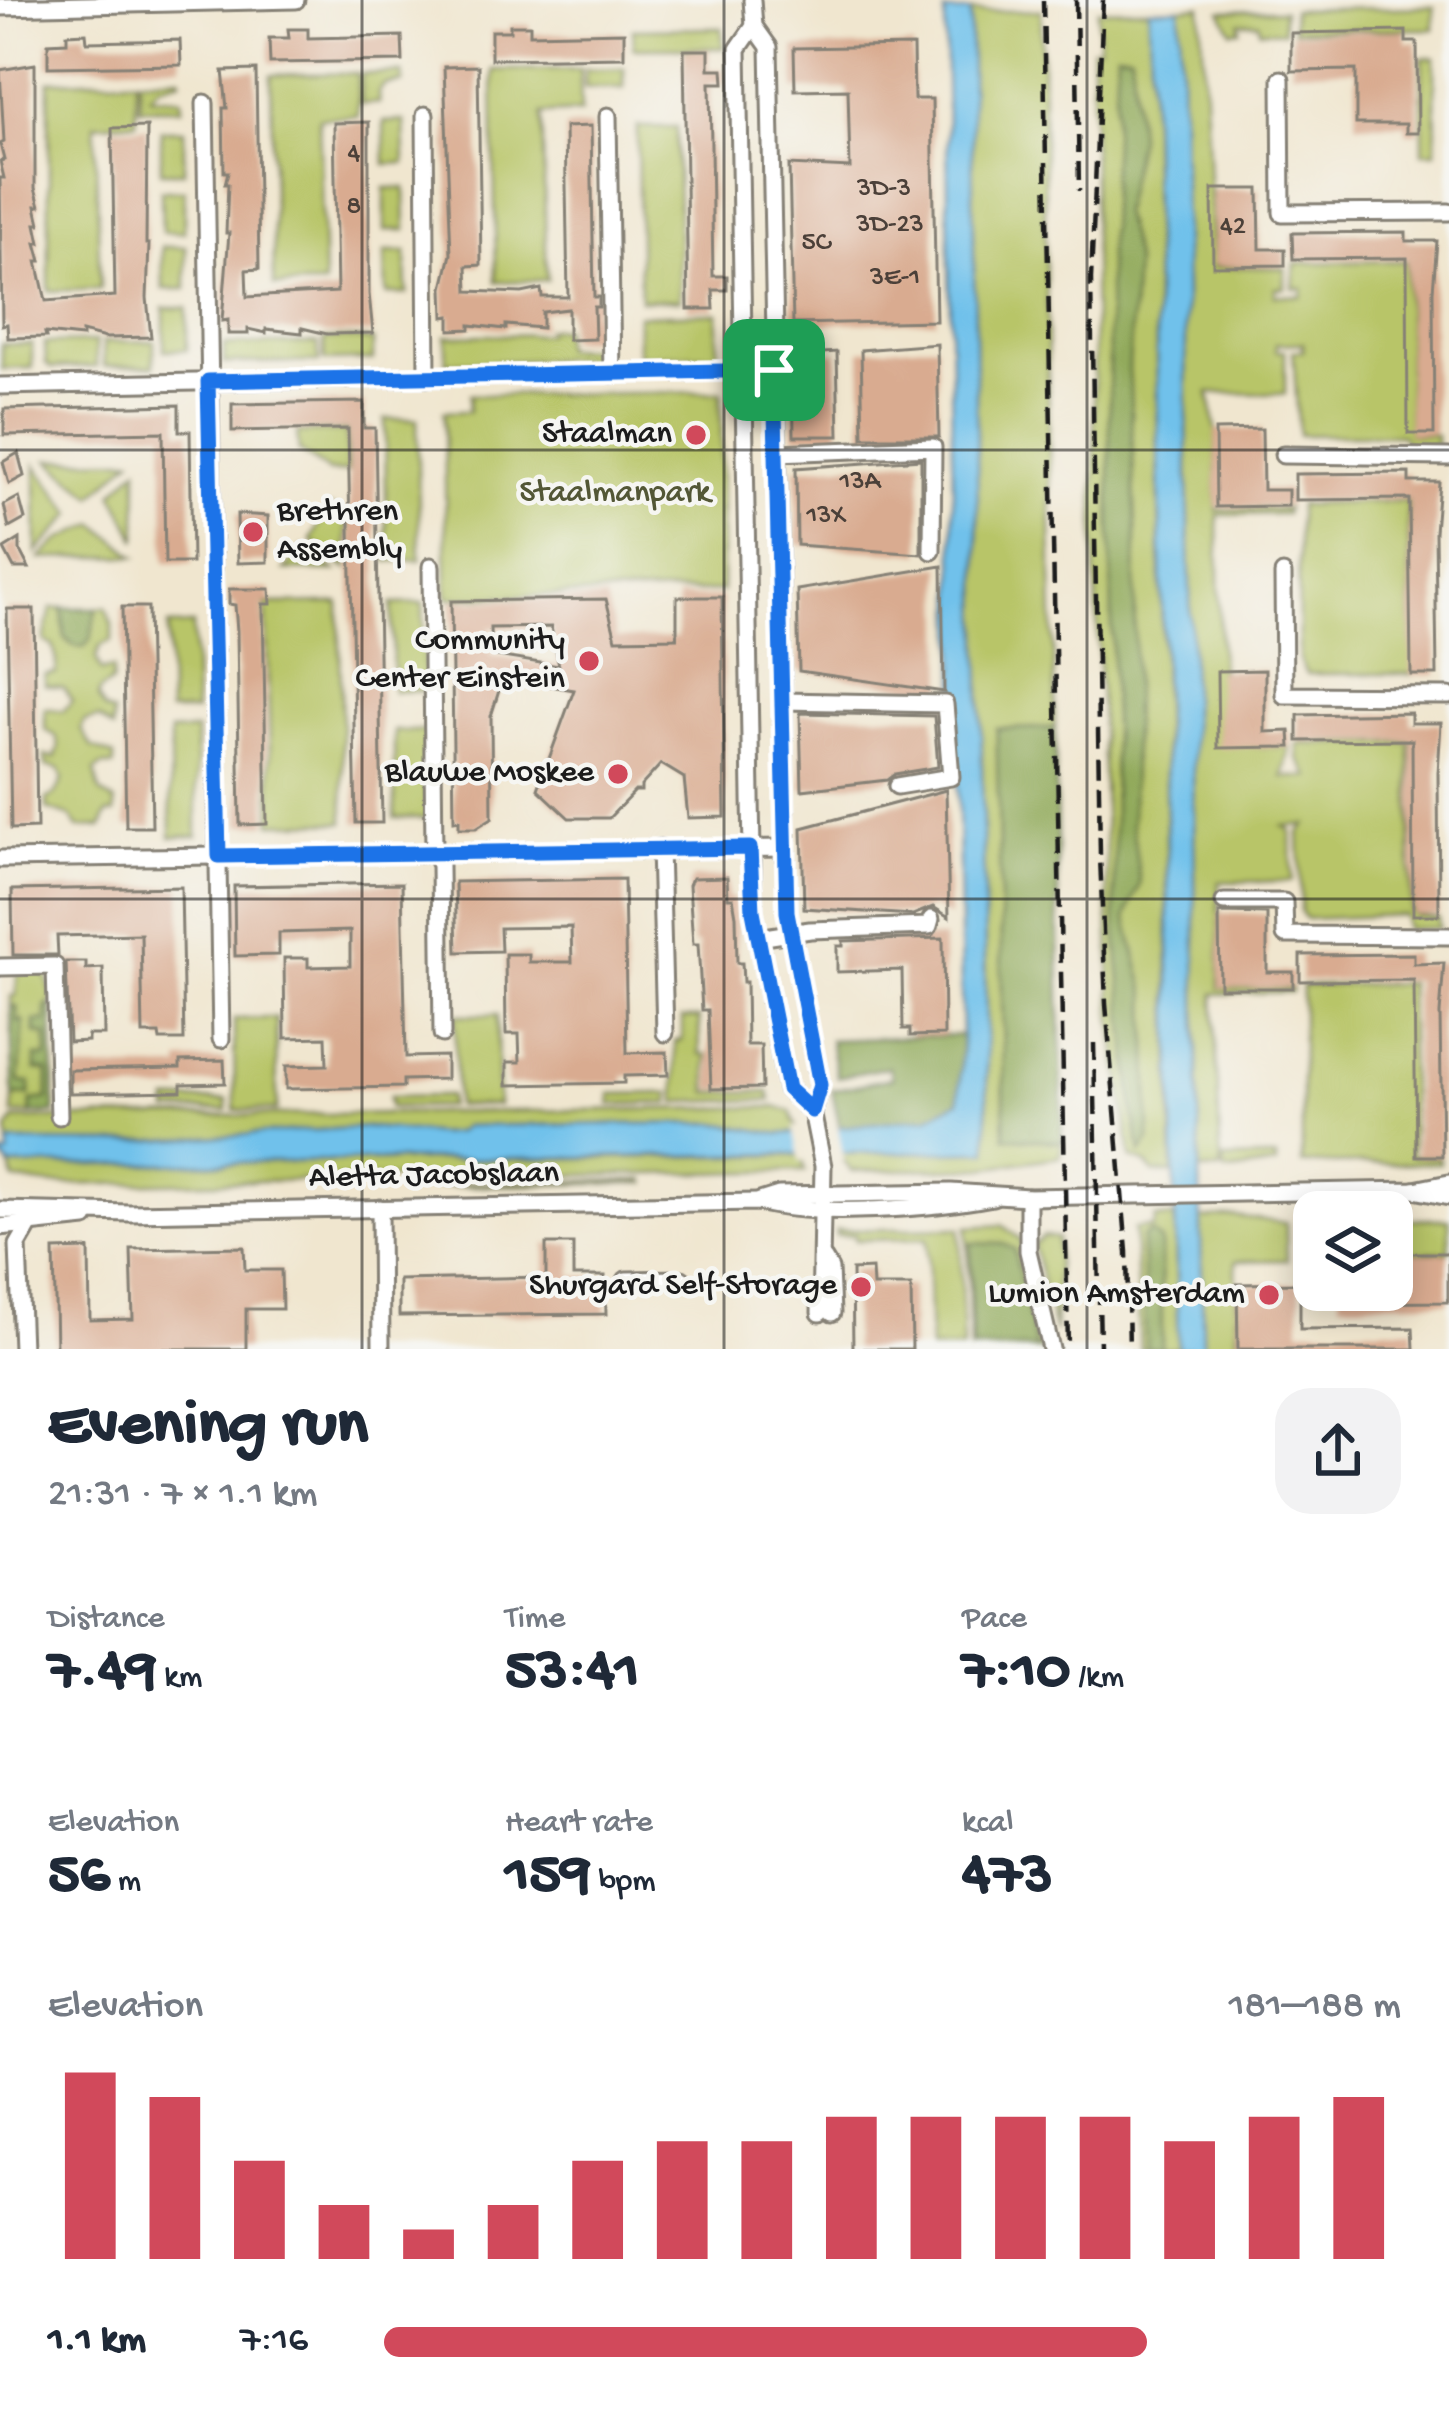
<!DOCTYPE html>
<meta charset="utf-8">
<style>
body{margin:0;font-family:"Gochi Hand",sans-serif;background:#f2f2f3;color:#1f2937;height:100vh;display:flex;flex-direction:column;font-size:45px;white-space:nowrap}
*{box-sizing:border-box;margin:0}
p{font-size:39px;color:#747a83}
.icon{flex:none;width:66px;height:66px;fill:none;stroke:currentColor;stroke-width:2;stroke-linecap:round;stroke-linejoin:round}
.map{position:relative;height:1349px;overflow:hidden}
.side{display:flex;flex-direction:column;background:#fff;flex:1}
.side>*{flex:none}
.controls{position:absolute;left:1293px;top:1191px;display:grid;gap:24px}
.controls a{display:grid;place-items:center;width:120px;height:120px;border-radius:24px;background:#fff;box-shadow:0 6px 30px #0003;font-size:60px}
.pin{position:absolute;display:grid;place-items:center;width:102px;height:102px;color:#fff;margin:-51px;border-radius:24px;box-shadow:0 6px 18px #0006}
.round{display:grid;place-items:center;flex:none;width:126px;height:126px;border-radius:36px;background:#f2f2f3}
.overview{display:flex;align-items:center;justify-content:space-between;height:204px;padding:0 48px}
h1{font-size:66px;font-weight:700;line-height:90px}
.stats{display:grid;grid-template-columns:repeat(3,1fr);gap:18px;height:204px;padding:12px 48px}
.stats div{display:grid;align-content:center}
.stats b{font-size:60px;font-weight:700}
.stats small{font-size:33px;font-weight:400}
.stats p{font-size:33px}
.chart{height:336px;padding:24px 48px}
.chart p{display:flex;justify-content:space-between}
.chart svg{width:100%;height:216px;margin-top:12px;stroke:#d1495b;stroke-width:6}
ul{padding:0 48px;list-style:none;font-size:39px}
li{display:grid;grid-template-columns:192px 144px 1fr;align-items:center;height:90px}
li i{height:30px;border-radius:15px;background:#d1495b}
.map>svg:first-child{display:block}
.green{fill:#b8c567;stroke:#6a7042;stroke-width:3}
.forest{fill:#92aa5c;stroke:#57633c;stroke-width:3}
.water{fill:#6fc1eb;stroke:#466e84;stroke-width:3}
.pier{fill:#f0e6cf}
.building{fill:#d9ab90;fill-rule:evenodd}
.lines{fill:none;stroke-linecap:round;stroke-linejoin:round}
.minor-casing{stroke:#868176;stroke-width:21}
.minor{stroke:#fff;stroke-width:15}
.rail{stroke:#1c1c1c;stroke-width:4.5;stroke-dasharray:18 9;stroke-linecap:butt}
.route-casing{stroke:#fff;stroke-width:24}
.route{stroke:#1a73e8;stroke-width:15}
.grid{fill:none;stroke:#1c1c1c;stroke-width:3;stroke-opacity:0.55}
.poi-dot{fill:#d1495b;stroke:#f6f6f2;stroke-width:4.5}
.labels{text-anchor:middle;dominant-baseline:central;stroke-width:9;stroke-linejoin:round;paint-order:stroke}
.number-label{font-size:27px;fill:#4b4039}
.poi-label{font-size:33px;fill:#1c1c1c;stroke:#f6f6f2;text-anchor:end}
.park-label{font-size:33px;fill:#535736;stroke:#f6f6f2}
.street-label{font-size:33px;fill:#1c1c1c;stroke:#f6f6f2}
</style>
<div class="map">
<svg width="1449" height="1349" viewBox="0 0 1449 1349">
<rect width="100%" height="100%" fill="#f6f6f2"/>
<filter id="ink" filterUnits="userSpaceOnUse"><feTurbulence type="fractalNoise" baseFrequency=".00833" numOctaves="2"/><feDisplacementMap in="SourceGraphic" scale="24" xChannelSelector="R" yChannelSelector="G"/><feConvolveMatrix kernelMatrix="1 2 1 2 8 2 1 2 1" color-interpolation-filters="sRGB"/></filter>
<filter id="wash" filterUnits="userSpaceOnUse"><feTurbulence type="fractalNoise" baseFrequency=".004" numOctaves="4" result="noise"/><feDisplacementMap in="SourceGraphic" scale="48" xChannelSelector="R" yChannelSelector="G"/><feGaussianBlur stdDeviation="2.7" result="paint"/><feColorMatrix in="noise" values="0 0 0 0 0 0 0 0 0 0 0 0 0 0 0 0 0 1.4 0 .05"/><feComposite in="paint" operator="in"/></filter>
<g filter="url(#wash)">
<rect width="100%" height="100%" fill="#f0e6cf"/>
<!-- green -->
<g class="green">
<path d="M1201,6l12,261 72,1v20h-9l-1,7 26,1 1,-8h-9l2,-25 111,-2 3,173 27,1v11l-30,1 -4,-12h-103l-6,-84h10v-8l-27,1v7h9v43l-76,-1 7,37 1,80 69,-1 -1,5 -67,1 4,231 68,1 -7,30h27l-12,-19v-14l112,-2 1,169 5,5 22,2 1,10 -33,1 -2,-14 -98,4 -5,-7 -2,-80 7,-7 -22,1 7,5 1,50 -73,1 1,106h72v4l-78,2 7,176 -21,1 -20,-1163z"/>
<path d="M1434,7v22l-141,1 -1,-20z"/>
<path d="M1149,9l24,1164h-19l-9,-10 -14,-5 -19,-142 -17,-454 -3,-514 7,-1 -1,-37z"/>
<path d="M1041,10l14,718 -58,1 8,407 57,6 -2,15 -77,11 -132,3 -13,-17 150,-4 -18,-1138z"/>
<path d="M1283,10v21l-23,-1 -1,-7h-19v7l-8,1 -11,-20z"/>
<path d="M722,28l1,20h-90v-19z"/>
<path d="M1422,58h13l1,94h-13z"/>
<path d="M624,68v20h-39v-19z"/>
<path d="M580,69l1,43 -39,2 5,166 -51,2 -3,-212z"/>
<path d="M357,73l1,43 -39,2 5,167 -50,1 -3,-211z"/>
<path d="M402,73l1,9 -19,3 -6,8 1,10 -18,1v-30z"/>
<path d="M180,76l1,4 -22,6 -9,10 31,2 1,10h-42l-1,-29z"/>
<path d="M136,79v43l-41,2 5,165 -51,2v-210z"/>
<path d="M404,121l1,42 -20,1 -1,-42z"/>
<path d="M676,127l4,173h-40l-3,-173z"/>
<rect x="161" y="130" width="23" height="42"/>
<path d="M385,188h20l1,42h-21z"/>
<path d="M161,190h23v42h-22z"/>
<path d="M162,247h24v42h-23z"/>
<path d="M385,252h21l1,42h-21z"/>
<rect x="164" y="308" width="23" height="42"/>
<path d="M718,313v42l-80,1v-41z"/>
<path d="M546,329h16l1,20 31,-1v10l-148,5v-27l100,-2z"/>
<path d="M341,338l32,2v20l-49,1v-22z"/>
<path d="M154,341v25h-50l-1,-24z"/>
<path d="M96,342v25l-45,1 -5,-5 -1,-20z"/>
<path d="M318,343l1,19 -95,1v-18z"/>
<path d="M2,344h30v24l-30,1z"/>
<path d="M721,392l1,199 -275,7 -3,-186 25,-1 1,-16z"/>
<path d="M385,419h32l3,141 -33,1z"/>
<path d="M346,431l1,41h-18l-30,-21 -2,-18z"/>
<path d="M132,459l-39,37 -44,-36z"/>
<path d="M36,465l37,49 -36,38z"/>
<path d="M138,468l-1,72 -24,-47z"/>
<path d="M1407,501l6,173h-107l-7,-14 -1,-155z"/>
<path d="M329,507l18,7v55l-36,-29z"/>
<path d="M96,524l40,32 -96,3 18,-18z"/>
<path d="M304,547l31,24 -50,-1z"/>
<path d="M339,603l5,219 -72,1 -6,-219z"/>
<path d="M423,603l2,88h-32l-1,-87z"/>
<path d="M106,607l6,17v16l-12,6 -4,12 5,13 12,-3 -1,14 -13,9 -1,7 7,12 8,3v16l-14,-11 -15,3 -3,8 11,18 22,9v10h-12l-7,5 5,21 15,10v11l-8,1 -5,13 -24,1 -7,-11 -24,-8v-10l9,-5 7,-15 -4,-10 -13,-3 -1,-10 10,2 4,-11 -3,-11 -11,-6v-22l18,3 9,-10 -9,-13 -18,-3v-10l11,-2 1,-12 -4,-15 -9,-5 7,-32 11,-1 2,25 5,10 15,4 7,-8 5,-31z"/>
<path d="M193,625l2,87h-26l-1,-86z"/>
<path d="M196,731l1,105 -26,1 -1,-105z"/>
<path d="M394,731h32l1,87h-32z"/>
<path d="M22,968l24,6 6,21 -5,27 -11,-1 11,13v23l-11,12 12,1v30l-17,1v13h-18v-18l17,-1 -1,-12h-10l4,-62h-5l-1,-14h-6v-11h5l1,-21z"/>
<path d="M1409,983l3,173 28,2v5l-138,1v-178z"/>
<path d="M455,1015h42l1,90 -42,1z"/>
<path d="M276,1018l1,92h-42l-1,-91z"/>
<path d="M682,1018h17l1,36 7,1 1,37h61l2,8 -95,2 -1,-61 7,-1z"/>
<path d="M670,1093v10l-59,1v-10z"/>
<path d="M449,1096v10l-59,1 -1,-10z"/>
<path d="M227,1100v10l-59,1v-10z"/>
<path d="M775,1107l16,4 7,21 -18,2 -64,-11 -252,3 -8,7 -16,1 -70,-7 -257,16h-104l-1,-13 7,-11z"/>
<path d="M801,1155l4,16 -755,14 -36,-5 -4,-14z"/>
<path d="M1276,1158v7l-45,7h-6l-2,-13z"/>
<path d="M645,1180l1,3 -236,4 -1,-3z"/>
<path d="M1235,1216l51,7 1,37 -51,1 1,88h-34l-2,-130z"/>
<path d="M1155,1218h20l3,131h-38l-6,-120 19,-2z"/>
<path d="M1399,1219h50v33l-50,1z"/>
<path d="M1002,1225l18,14 22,110h-6l-11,-59 -55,59 -3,-122z"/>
<path d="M960,1228l3,121h-33l-3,-110 -72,1v-5h-19v-5z"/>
<path d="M1044,1236l13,2 -2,94 -22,-87z"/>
</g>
<!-- forest -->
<g class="forest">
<path d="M1117,52l14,2 7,83 -16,75 13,51 -6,103 7,163 -4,295 8,60 -14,33 21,79 3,145 -9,12 -7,-35 -19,-200 -7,-663z"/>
<path d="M62,608h34l-5,31 -8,8 -9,-1 -9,-8z"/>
<path d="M1055,728l7,368v46l-57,-5 -8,-388v-20z"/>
<path d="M46,1006h6l3,107 -24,1v-13l17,-2v-28l-12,-1v-13h11v-22l-12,-2v-12h11z"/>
<path d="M11,1007h6l1,14h6l-5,61 11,1v12l-17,1z"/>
<path d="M962,1035l-3,66 -30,16 -89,13 -8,-40 60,-12 -3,-11 -52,10 -7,-37z"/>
<path d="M1150,1232l11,9 1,108h-16l-4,-111z"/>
<path d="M971,1243l32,1 11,5 22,100h-64z"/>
</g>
<!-- water -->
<g class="water">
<path d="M1180,8l23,1341h-25l-29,-1340z"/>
<path d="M945,12h25l18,1139 -978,15 -10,-11h9v-12l5,-1 99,1 257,-16 70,7 16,-1 8,-7 252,-3 64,11 149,-17 30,-16 3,-60z"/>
</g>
<!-- pier -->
<path class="pier" d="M837,1124l7,36 -44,1 -7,-34z"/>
<g id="blocks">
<!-- building -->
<g class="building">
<path d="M510,25h20v9l94,-2v25l-133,2v-28h19z"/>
<path d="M288,29h20v9l94,-2 1,25 -133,2 -1,-25h20z"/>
<path d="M1406,31v11h11l1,91h-12v-9h-50v-54l-65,1v-38z"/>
<path d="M86,33l1,9 93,-2 1,25 -133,2v-24l19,-1v-8z"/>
<path d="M913,46l1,53h18l4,222 -143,3 -4,-159 61,3 -2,-79 -53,1 -1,-42z"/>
<path d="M684,50h25v19h14l1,14h-14l3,193h14v14h-14l1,19h-26z"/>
<path d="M35,64v124l5,18h-4l4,18h-4l4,19h-4l5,18h-4l9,40 69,-5 -3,-168 35,-1 -1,117h3l-2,54 4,39 -46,1 -23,-6v5l-37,-4 1,4 -38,1 -1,-14 -5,1 -2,-147h4l-4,-17 4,-1 -4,-16 4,-2 -4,-72z"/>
<path d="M478,66l3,199 -14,1 1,25 54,2 19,-4 1,8h26l-3,-170 26,-1 3,171h5v10h-5l1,32 -27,1v-31l-26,3v16l-36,-3v4l-36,-4v4l-20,1v-14l-6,1 -1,-29 8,-34 -7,-187z"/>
<path d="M256,70l3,199 -13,1 1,27 90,-5 -3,-169 35,-1v172l4,39 -46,1 -25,-6v5l-36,-4v4l-18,-4v5h-20v-14l-6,1 7,-88h-3l2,-49h-3l3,-12h-4l-1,-64h4l-4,-37z"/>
<path d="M1212,189h47l1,60h25v16l-72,1z"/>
<path d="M1406,232v9h31l-4,50 1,143h-26l-1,-176 -114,1 -1,-26z"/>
<path d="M937,344l2,93h-76l-2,-87z"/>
<path d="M837,352l2,84h-45l-1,-81z"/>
<path d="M364,402v26h11l7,395h-26l-8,-394 -116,2v-27z"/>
<path d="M179,405v26h11l2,132h-27l-2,-131 -159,3v-26z"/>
<path d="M1262,429l1,61h25v16l-72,1 -1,-77z"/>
<path d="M18,453l6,23 -15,8 -6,-22z"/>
<path d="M921,459v95l-124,-9 -1,-77z"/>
<path d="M1409,473v9h30l-4,50 2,143h-26l-2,-176 -114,1v-26z"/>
<path d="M19,497l6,22 -16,9 -5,-23z"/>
<path d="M237,514l31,2v46l-30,1z"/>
<path d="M20,539v12l9,17h-15l-10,-19z"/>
<path d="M942,566l2,126 -145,-21 -2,-81z"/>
<path d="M229,589h41l1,15h-8l4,220 -27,1 -3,-194 -2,-26 -6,-1z"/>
<path d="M677,597h45l3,220 -37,1 -4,-40 -23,-14 -20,22v5h-6l-26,27h-40l-31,-29 36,-99 -71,-12 -12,38 1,102 -16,10h-17v-8l-5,1 -3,-220 155,-2 10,40 61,-1zM551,627l8,39 -68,-11 -1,-27z"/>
<path d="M122,607h26l4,220h-26z"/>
<path d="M7,609h27l3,219 -26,1z"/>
<path d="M1265,670v62l25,-1 1,16 -73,1 -1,-77z"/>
<path d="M800,713l134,3 4,51 -43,7 -8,6 -85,10z"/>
<path d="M1411,713v10h30l-3,50 1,142h-26l-1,-175 -114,1v-26z"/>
<path d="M946,790l3,127 -16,-10 -20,8 -109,-7 -2,-80z"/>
<path d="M727,877l1,21h5l3,18 1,47h5l1,19h3l1,63h14l1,43 -51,1 -3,-79h-6l-4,-66h-5l-4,-59 3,-7z"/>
<path d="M624,879l3,174 40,-1 1,23 -44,1v7l-117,2v-23h13l-1,-28h-13l-1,-80h24v8h43l-1,-35 -71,1 1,23 -44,1 -2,-70z"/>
<path d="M402,883l4,174 40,-1v23l-43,1v7l-117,2v-23l41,-1 -1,-28 -41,1 -1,-80h24v9l42,-1v-35l-71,2v22l-44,1 -1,-70z"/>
<path d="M181,887l3,153h-24l-1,-6h-16l-2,-100 -84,2 1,19h-45l-1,-65z"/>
<path d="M1219,913l48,1v58h26v16h-73z"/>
<path d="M943,938l1,97 -34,1v-7h-7l-1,-59 -65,2v-26h6v-5z"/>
<path d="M1414,954v10l30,-1 -4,51 2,142h-26l-2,-176 -114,1v-26z"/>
<path d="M66,962h20v7l17,-1 1,67h-16v6l-19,1z"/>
<path d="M224,1060l1,23 -44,1v7l-111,2v-23l110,-2v-7z"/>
<path d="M546,1244h27v32h32l1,38 -207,2v-36l147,-3z"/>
<path d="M244,1247l1,23h36l1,39h-36v40h-190l-2,-99 35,-1 1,71 43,-1 -2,-70z"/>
<path d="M1405,1253h43v49l-108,1v-13h52v-21l11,-5z"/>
<path d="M872,1269l1,17h38l1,63h-59l-1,-79z"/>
<path d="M1300,1283v46l113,-1 1,21h-176l-1,-65z"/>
</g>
</g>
</g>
<g filter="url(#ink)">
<use href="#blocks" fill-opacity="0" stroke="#868176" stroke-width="3"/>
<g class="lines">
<defs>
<g id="minor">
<path d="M752,0l2,26 15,21 18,865 33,173 -8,26 11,55 -3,147"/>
<path d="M0,7l296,-7"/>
<path d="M754,26l-16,23 15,862 34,178 25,22"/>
<path d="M1281,79l1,134 167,-1"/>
<path d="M205,103l16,936"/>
<path d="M425,115l2,263"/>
<path d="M608,116l4,258"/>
<path d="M0,386l774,-16"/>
<path d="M777,453l156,-6 -1,104"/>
<path d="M1283,455l166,2"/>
<path d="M431,566l3,286 6,13 2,169"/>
<path d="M1283,574l1,121 165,1"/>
<path d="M782,701l163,3 6,73 -54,9"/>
<path d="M660,848l5,185"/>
<path d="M0,859l785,-11"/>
<path d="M1224,902h60l1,33 164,1"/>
<path d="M758,938l52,-8 119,-4 2,-7"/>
<path d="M0,967l55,-1 4,150"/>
<path d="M1414,1190l35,7"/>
<path d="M1028,1197v54l23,98"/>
<path d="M760,1201l19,-6 172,-3 77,5 386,-7 35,-7"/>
<path d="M380,1208l1,141"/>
<path d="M0,1210l130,3 628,-11c56,16 177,6 235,-5"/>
<path d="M1393,1210v47"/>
<path d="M0,1227l86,-9"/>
<path d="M824,1259l6,10 2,44"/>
<path d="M626,1280l56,-1"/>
<path d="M22,1349l-4,-104 11,-19"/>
</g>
</defs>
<!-- minor casing -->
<use href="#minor" class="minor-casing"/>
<!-- minor -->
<use href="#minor" class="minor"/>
<!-- rail -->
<g class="rail">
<path d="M1043,0l25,1349"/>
<path d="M1076,0l3,191"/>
<path d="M1103,0l-12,279 9,577 6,148 21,248 2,97"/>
<path d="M1094,1043l6,306"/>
</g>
</g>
</g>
<g class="lines" filter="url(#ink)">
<defs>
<path id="route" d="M774,370l13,542 33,173 -8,26 -24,-22 -35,-178 -3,-63 -531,8 -11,-475z"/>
</defs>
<!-- route casing -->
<use href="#route" class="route-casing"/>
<!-- route -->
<use href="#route" class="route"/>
</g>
<!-- grid -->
<path class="grid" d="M362,0v1349M724,0v1349M1087,0v1349M0,450h1449M0,899h1449"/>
<!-- markers -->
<g class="poi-dot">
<circle cx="696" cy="435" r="12"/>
<circle cx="253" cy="532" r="12"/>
<circle cx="589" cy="661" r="12"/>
<circle cx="618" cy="774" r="12"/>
<circle cx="861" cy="1287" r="12"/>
<circle cx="1269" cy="1295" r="12"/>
</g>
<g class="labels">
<!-- number labels -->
<g class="number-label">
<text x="354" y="155">4</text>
<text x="884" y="190">3D-3</text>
<text x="354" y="208">8</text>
<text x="890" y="226">3D-23</text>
<text x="1233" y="228">42</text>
<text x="816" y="244">5C</text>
<text x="895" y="279">3E-1</text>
<text x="860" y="483">13A</text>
<text x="826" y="517">13X</text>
</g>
<!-- poi labels -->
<g class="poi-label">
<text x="672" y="435">Staalman</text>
<text x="277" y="513" text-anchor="start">Brethren<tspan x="277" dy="38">Assembly</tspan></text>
<text x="565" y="642">Community<tspan x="565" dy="38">Center Einstein</tspan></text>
<text x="594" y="774">Blauwe Moskee</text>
<text x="837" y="1287">Shurgard Self-Storage</text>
<text x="1245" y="1295">Lumion Amsterdam</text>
</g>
<!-- park labels -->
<g class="park-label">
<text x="615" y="494">Staalmanpark</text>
</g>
<!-- street labels -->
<g class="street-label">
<text transform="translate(434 1177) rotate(-1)">Aletta Jacobslaan</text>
</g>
</g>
</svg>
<div class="controls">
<a><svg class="icon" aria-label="layers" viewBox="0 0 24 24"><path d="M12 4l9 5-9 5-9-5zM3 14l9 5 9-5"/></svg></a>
</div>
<div class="pin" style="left:774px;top:370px;background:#1e9e55"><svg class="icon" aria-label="arrive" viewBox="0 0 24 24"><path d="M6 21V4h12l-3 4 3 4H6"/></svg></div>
</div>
<section class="side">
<div class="overview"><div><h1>Evening run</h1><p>21:31 · 7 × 1.1 km</p></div><a class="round"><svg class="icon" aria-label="share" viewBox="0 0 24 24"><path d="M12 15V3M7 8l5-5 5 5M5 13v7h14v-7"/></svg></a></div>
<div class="stats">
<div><p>Distance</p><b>7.49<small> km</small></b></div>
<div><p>Time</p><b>53:41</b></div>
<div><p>Pace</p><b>7:10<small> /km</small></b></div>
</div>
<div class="stats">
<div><p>Elevation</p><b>56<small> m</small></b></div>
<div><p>Heart rate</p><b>159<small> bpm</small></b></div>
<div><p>kcal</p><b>473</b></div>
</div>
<div class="chart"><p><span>Elevation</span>181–188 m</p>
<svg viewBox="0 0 160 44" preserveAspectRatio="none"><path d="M5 44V6M15 44V11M25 44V24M35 44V33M45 44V38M55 44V33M65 44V24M75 44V20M85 44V20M95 44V15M105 44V15M115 44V15M125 44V15M135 44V20M145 44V15M155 44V11"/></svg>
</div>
<ul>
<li><b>1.1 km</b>7:16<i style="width:75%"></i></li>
</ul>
</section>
